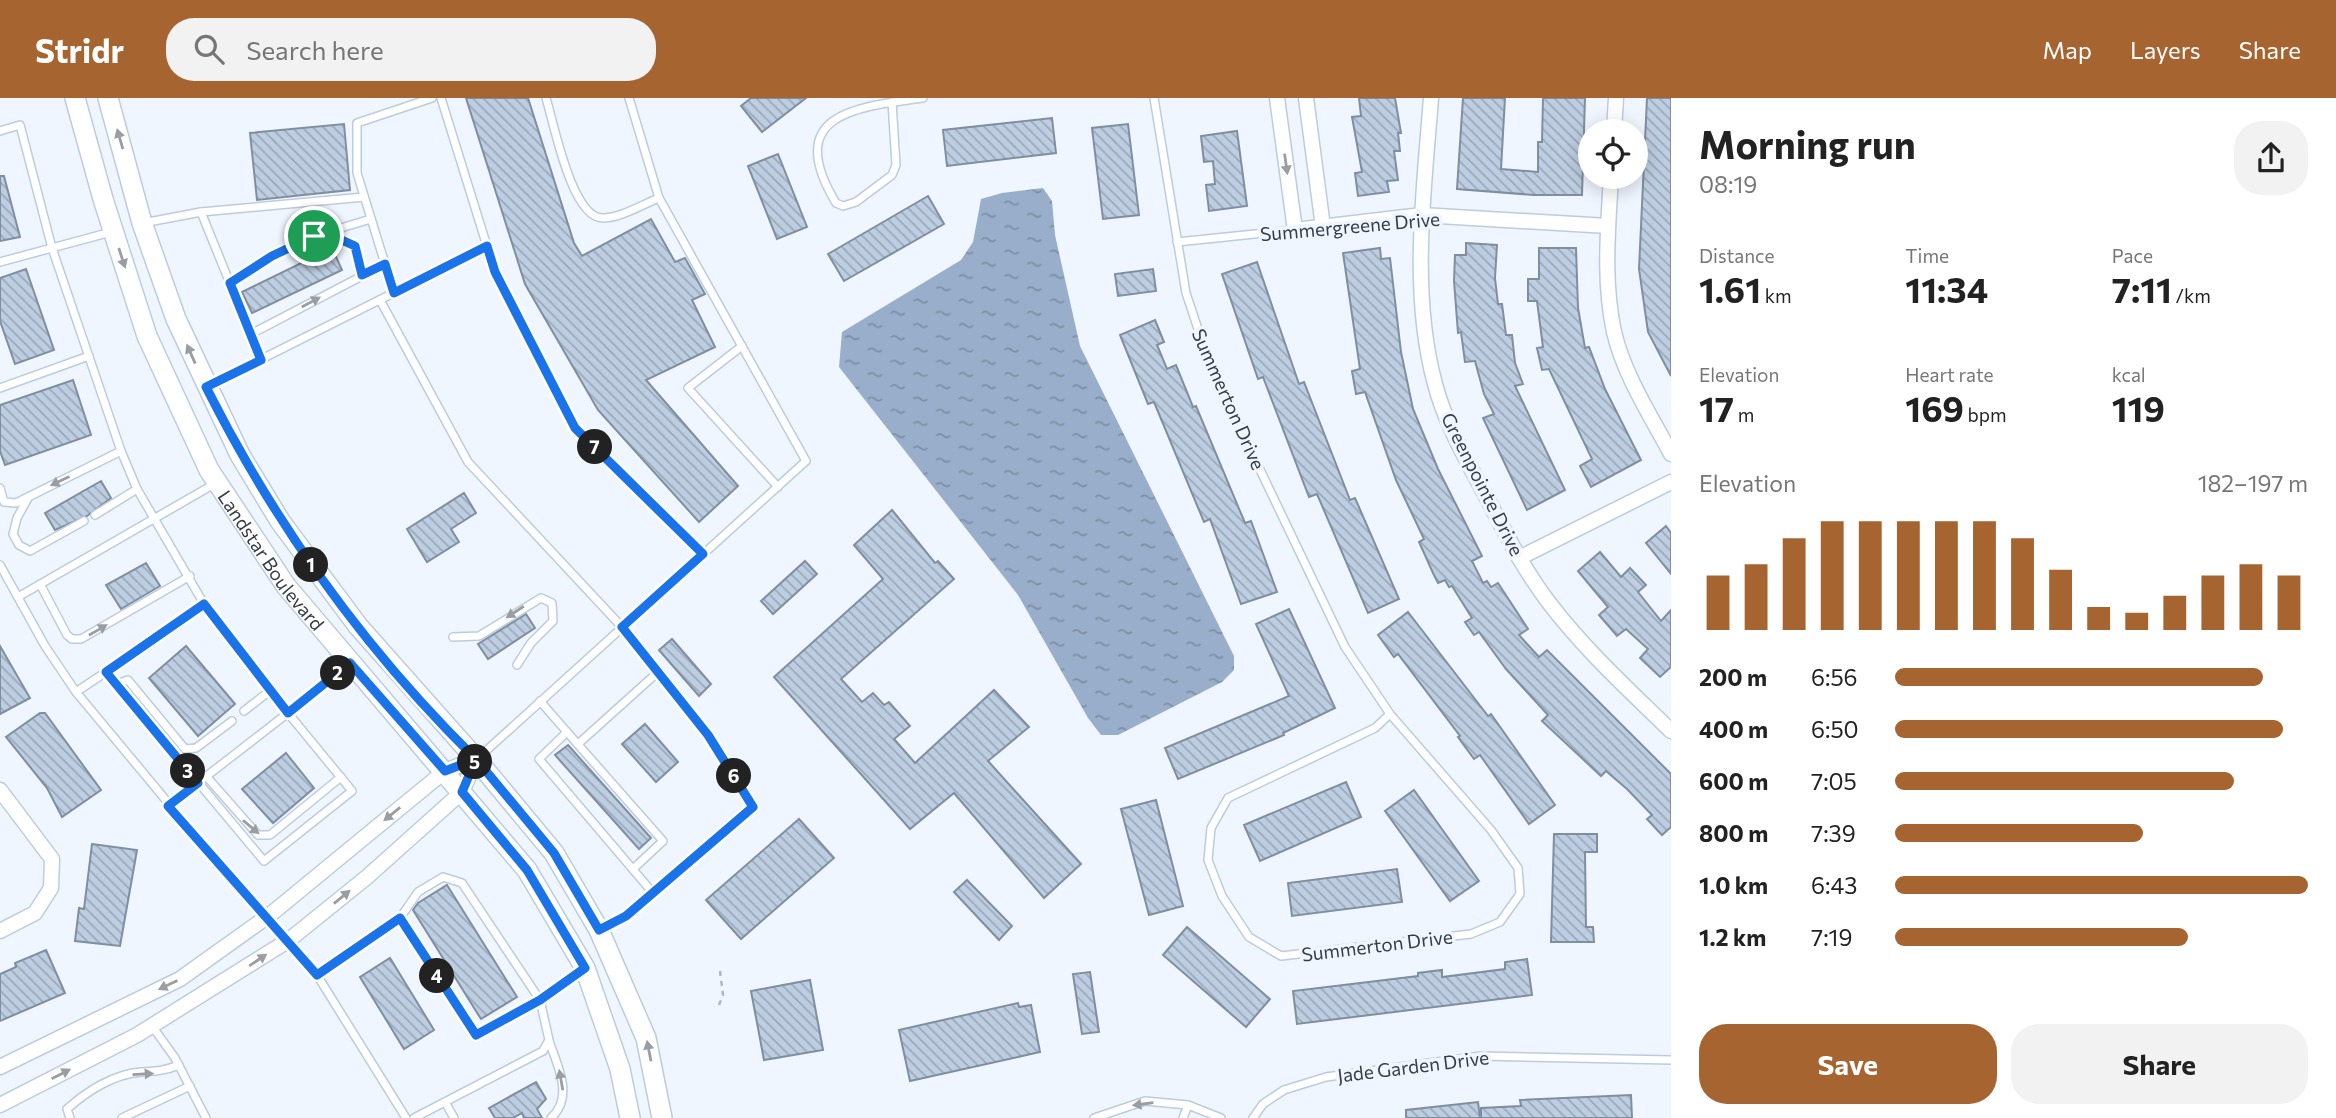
<!DOCTYPE html>
<meta charset="utf-8">
<style>
body{margin:0;font-family:Commissioner,sans-serif;background:#f2f2f2;color:#222;height:100vh;display:flex;flex-direction:column;font-size:26px;white-space:nowrap}
*{box-sizing:border-box;margin:0}
p{font-size:23px;color:#767676}
.icon{flex:none;width:38px;height:38px;fill:none;stroke:currentColor;stroke-width:2;stroke-linecap:round;stroke-linejoin:round}
.map{position:relative;flex:1;overflow:hidden}
.drawer{display:flex;flex-direction:column;background:#fff;width:665px}
.drawer>*{flex:none}
.controls{position:absolute;left:1578px;top:21px;display:grid;gap:14px}
.controls a{display:grid;place-items:center;width:70px;height:70px;border-radius:50%;background:#fff;box-shadow:0 4px 18px #0003;font-size:35px}
.pin{position:absolute;display:grid;place-items:center;width:60px;height:60px;color:#fff;margin:-30px;border:4px solid #fff;border-radius:50%;box-shadow:0 2px 7px #0007}
.km{position:absolute;width:35px;height:35px;margin:-18px;border-radius:50%;background:#222;color:#fff;font-size:19px;line-height:35px;text-align:center}
.round{display:grid;place-items:center;flex:none;width:74px;height:74px;border-radius:28px;background:#f2f2f2}
.overview{display:flex;align-items:center;justify-content:space-between;height:119px;padding:0 28px}
h1{font-size:38px;font-weight:700;line-height:52px}
.stats{display:grid;grid-template-columns:repeat(3,1fr);gap:10px;height:119px;padding:7px 28px}
.stats div{display:grid;align-content:center}
.stats b{font-size:35px;font-weight:700}
.stats small{font-size:19px;font-weight:400}
.stats p{font-size:19px}
.chart{height:196px;padding:14px 28px}
.chart p{display:flex;justify-content:space-between}
.chart svg{width:100%;height:126px;margin-top:7px;stroke:#a66431;stroke-width:6}
.button{display:flex;gap:14px;margin-top:auto;padding:14px 28px}
.button a{flex:1;height:80px;border-radius:28px;background:#a66431;color:#fff;font-size:28px;font-weight:700;line-height:80px;text-align:center}
.button a+a{background:#f2f2f2;color:#222}
ul{padding:0 28px;list-style:none;font-size:23px}
li{display:grid;grid-template-columns:112px 84px 1fr;align-items:center;height:52px}
li i{height:18px;border-radius:9px;background:#a66431}
header{display:flex;align-items:center;gap:42px;box-sizing:border-box;height:98px;padding:0 35px;background:#a66431;color:#fff}
header strong{font-size:33px}
nav{display:flex;gap:38px;margin-inline-start:auto;font-size:24px}
.search{width:490px;height:63px;background:#f2f2f2;display:flex;align-items:center;gap:18px;box-sizing:border-box;padding:0 24px;border-radius:28px;color:#767676;font-size:26px}
main{display:flex;flex:1;min-height:0}
.map>svg:first-child{display:block}
.water{fill:url(#water-ripples)}
.building{fill:url(#building-back-hatch);stroke:#7f8ea0;stroke-width:2}
.lines{fill:none;stroke-linecap:round;stroke-linejoin:round}
.service-casing{stroke:#bccce0;stroke-width:10}
.minor-casing{stroke:#bccce0;stroke-width:17}
.secondary-casing{stroke:#bccce0;stroke-width:22}
.path{stroke:#afb6be;stroke-width:2.5;stroke-dasharray:5 5;stroke-linecap:butt}
.service{stroke:#fff;stroke-width:7}
.minor{stroke:#fff;stroke-width:14}
.secondary{stroke:#fff;stroke-width:19}
.oneway{fill:#9a9ea2}
.route-casing{stroke:#fff;stroke-width:14}
.route{stroke:#1a73e8;stroke-width:9}
.labels{text-anchor:middle;dominant-baseline:central;stroke-width:7;stroke-linejoin:round;paint-order:stroke}
.street-label{font-size:19px;fill:#363d45;stroke:#eff6ff}
</style>
<header>
<strong>Stridr</strong>
<div class="search"><svg class="icon" aria-label="search" viewBox="0 0 24 24"><circle cx="10" cy="10" r="6"/><path d="M15 15l6 6"/></svg>Search here</div>
<nav><a>Map</a><a>Layers</a><a>Share</a></nav>
</header>
<main>
<div class="map">
<svg width="1671" height="1020" viewBox="0 0 1671 1020">
<defs>
<pattern id="water-ripples" width="26" height="14" patternUnits="userSpaceOnUse" patternTransform="scale(1.75)"><rect width="26" height="14" fill="#98aeca"/><path d="M2 4q2-2 4 0t4 0M15 11q2-2 4 0t4 0" fill="none" stroke="#7d8fa6"/></pattern>
<pattern id="building-back-hatch" width="6" height="6" patternUnits="userSpaceOnUse" patternTransform="scale(1.75)"><rect width="6" height="6" fill="#becee2"/><path d="M-1 5l2 2M0 0l6 6M5-1l2 2" fill="none" stroke="#9ba8b9"/></pattern>
</defs>
<rect width="100%" height="100%" fill="#eff6ff"/>
<!-- water -->
<path class="water" d="M1043,90l9,13 3,34 25,111 154,310v14l-12,12 -104,53h-17l-13,-17 -70,-123 -179,-228 3,-35 119,-72 12,-18 8,-43 21,-6z"/>
<!-- building -->
<g class="building">
<path d="M466,0h62l46,145 8,13 69,-37 24,43 10,-4 20,36 -13,6 23,47 -69,33 92,106 -39,36 -101,-112 -73,-126z"/>
<path d="M751,0h55l-44,34 -21,-26z"/>
<path d="M1359,0h36l6,35h-3l2,18h-6l4,29 -11,1 2,11 -31,4 -3,-23 7,-1 -10,-55 9,-1z"/>
<path d="M1463,0h42l-4,71 37,3v-30h4l1,-44h42l-3,97h-48l-77,-6z"/>
<path d="M1647,0h24v278l-23,-44 -9,-63z"/>
<path d="M1052,20l4,35 -109,13 -4,-36z"/>
<path d="M344,26l6,66 -93,10 -7,-67z"/>
<path d="M1128,26l11,91 -36,4 -11,-91z"/>
<path d="M1237,33l10,75 -38,5 -3,-26 9,-1 -2,-23 -9,1 -3,-26z"/>
<path d="M778,56l29,73 -30,12 -29,-73z"/>
<path d="M0,78h4l16,61 -20,4z"/>
<path d="M928,98l16,28 -100,57 -16,-27z"/>
<path d="M1466,145l31,2 -2,33 3,26h4l4,31h6l3,28 8,21 -8,2 50,104 -38,20 -44,-92 11,-4 -10,-20 -9,-33 -10,1 -4,-30 -3,1 -4,-52 1,-26h11z"/>
<path d="M332,150l10,22 -90,43 -10,-21z"/>
<path d="M1380,150l1,11 9,-1 11,94 12,57 25,60 44,87 -10,5 11,22 4,-2 4,6 7,-4 30,46 -9,6 20,22 8,-7 124,124v53l-9,8 -15,-16 5,-4 -25,-26 -21,-18 -5,5 -59,-55 6,-6 -42,-46 -27,-37 -5,3 -9,-13 7,-4 -20,-32 -3,1 -4,-7 -7,3 -5,-10 -14,-31 5,-3 -28,-59 -31,-88 -9,2 -4,-23 8,-2 -17,-116z"/>
<path d="M1539,150h37l2,60 7,40 4,-1 16,42 36,71 -50,27 -11,-21 12,-7 -43,-90 -7,1 -5,-22 6,-1 -6,-46h-9v-22h11z"/>
<path d="M1257,164l42,122 5,-2 46,118 5,-2 44,101 -31,14 -51,-119 -8,3 -46,-120 -5,2 -36,-105z"/>
<path d="M26,171l28,81 -39,14 -15,-43v-43z"/>
<path d="M1153,171l3,22 -38,5 -3,-22z"/>
<path d="M1155,222l9,22 -7,3 10,24 9,-4 17,42 3,-1 49,117 6,-2 26,71 -36,12 -31,-85 -6,3 -50,-120 -6,2 -28,-69z"/>
<path d="M73,282l18,55 -86,30 -5,-14v-46z"/>
<path d="M101,383l10,17 -24,18 -32,14 -10,-17z"/>
<path d="M464,395l12,20 -25,16 8,13 -32,20 -20,-33z"/>
<path d="M892,412l43,53 3,-2 16,18 -113,100 21,23 11,-9 11,12 5,-3 21,24 -16,13 21,24 79,-73 35,37 -41,34 93,103 -37,34 -90,-105 -44,36 -136,-152 109,-98 -29,-34z"/>
<path d="M1666,428l5,7v41l-25,-31z"/>
<path d="M1600,454l21,25 9,-9 16,17 -8,7 23,29 10,-11v57l-11,10 -20,-19 8,-9 -22,-20 -9,7 -18,-21 9,-8 -30,-36z"/>
<path d="M805,463l12,13 -44,40 -12,-13z"/>
<path d="M146,465l14,23 -39,23 -15,-24z"/>
<path d="M1289,511l46,99 -52,25 1,2 -106,44 -13,-31 124,-52 -33,-72z"/>
<path d="M1408,514l80,104 3,-2 64,91 -26,19 -49,-69 -6,4 -16,-22 2,-1 -62,-82 -4,3 -16,-22z"/>
<path d="M526,516l9,14 -47,31 -10,-15z"/>
<path d="M672,541l39,45 -12,12 -40,-46z"/>
<path d="M0,548l30,52 -30,16z"/>
<path d="M186,548l49,58 -37,32 -49,-58z"/>
<path d="M40,615h5l56,77 -39,27 -15,-29 -41,-51z"/>
<path d="M645,626l33,38 -22,20 -34,-38z"/>
<path d="M568,647l83,93 -12,11 -84,-94z"/>
<path d="M286,655l28,35 -41,35 -31,-34z"/>
<path d="M1346,684l15,35 -101,44 -16,-36z"/>
<path d="M1414,692l65,91 -29,20 -65,-90z"/>
<path d="M1156,702l27,106 -34,9 -28,-106z"/>
<path d="M799,721l35,39 -93,81 -35,-39z"/>
<path d="M1554,736h43v18h-12l1,75h7l1,15h-43z"/>
<path d="M92,746l45,6 -17,96 -45,-5 4,-33 5,1z"/>
<path d="M1397,771l5,33 -110,14 -4,-33z"/>
<path d="M967,782l45,46 -13,14 -45,-48z"/>
<path d="M447,787l70,112 -36,22 -68,-109 5,-7z"/>
<path d="M1187,829l83,72 -24,28 -83,-72z"/>
<path d="M46,852l19,43 -65,28v-47l16,-7 -1,-4z"/>
<path d="M390,860l44,72 -30,19 -44,-72z"/>
<path d="M1527,861l5,36 -235,29 -4,-33 125,-15v-3l24,-3v7l63,-8v-7z"/>
<path d="M1090,874l9,60 -17,2 -9,-60z"/>
<path d="M810,882l13,70 -59,10 -13,-69z"/>
<path d="M1018,905l1,4 12,-2 9,47 -130,29 -11,-51z"/>
<path d="M536,984l10,17 -9,10 5,9h-18l-2,-5 -9,5h-18l-6,-10z"/>
<path d="M1631,997l1,23h-151v-10l40,-2 -1,-6z"/>
<path d="M1478,1004l2,16h-74v-8z"/>
</g>
<g class="lines">
<defs>
<g id="service">
<path d="M441,0l54,174 80,156 128,126"/>
<path d="M546,0c8,26 26,121 57,120 18,0 40,-14 56,-20"/>
<path d="M1154,0l32,195 23,69 43,91 93,194 45,67 101,116 27,38 2,26 -20,28 -29,12 -190,22 -32,-19 -27,-41 -14,-36 3,-32 17,-30 147,-70 15,-14"/>
<path d="M892,4l4,63 -4,10 -36,27 -13,4 -7,-3c-53,-88 17,-96 87,-105"/>
<path d="M0,33l20,-6 32,123 69,203 16,38 67,115"/>
<path d="M201,114l163,-15"/>
<path d="M143,125l58,-11 60,148"/>
<path d="M326,135l29,13 7,29"/>
<path d="M1177,144l118,-12"/>
<path d="M0,164l111,-30"/>
<path d="M230,185l42,-27 42,-20 57,-17"/>
<path d="M394,195l-37,-120v-50l75,-25"/>
<path d="M380,202l88,162 154,165 86,108 45,72 -127,109 -25,13"/>
<path d="M251,236l134,-70"/>
<path d="M742,248l-54,42 90,99"/>
<path d="M210,287l277,-139"/>
<path d="M0,290l89,-32"/>
<path d="M0,390l4,14 12,1 105,-52"/>
<path d="M28,400l-11,20 -4,16 6,11 11,6 54,-30"/>
<path d="M95,417l42,-26"/>
<path d="M0,467l45,81 31,46 188,226 25,22 28,35 83,-57 76,118 64,-36 42,-30"/>
<path d="M40,486l27,51 5,4h9l109,-63"/>
<path d="M18,499l198,-114"/>
<path d="M453,539l26,-1 62,-38 11,5 1,18 -22,22 -14,22"/>
<path d="M116,586l12,-4 57,69 11,-1 36,-27"/>
<path d="M76,594l30,-20"/>
<path d="M540,603l27,31 -28,27 114,134"/>
<path d="M244,613l27,-21"/>
<path d="M567,634l96,109 -30,28"/>
<path d="M578,646l80,-72"/>
<path d="M477,661l329,-298 -147,-263 -30,-100"/>
<path d="M206,678l52,59h12l71,-58"/>
<path d="M168,708l120,-93 -84,-109 -98,68 158,189 88,-70 -64,-78 61,-49"/>
<path d="M400,820l18,-26 25,-15 19,6 78,117 9,40 -6,11 -129,67"/>
<path d="M317,877l89,143"/>
<path d="M152,928l23,32 31,60"/>
<path d="M549,943c9,26 25,56 2,77"/>
<path d="M445,1004l9,16"/>
<path d="M70,1020l-3,-9c20,-18 47,-35 74,-37 15,-1 23,-1 38,-7"/>
<path d="M122,1020l68,-32"/>
<path d="M1094,1020l51,-17 43,4 33,13"/>
<path d="M1183,1020l5,-13"/>
<path d="M1253,1020l10,-14 21,-14 42,-13 155,-21 190,4"/>
</g>
<g id="minor">
<path d="M1277,0l18,132 127,-15 186,11"/>
<path d="M1306,0l17,129"/>
<path d="M1431,0c-7,93 -21,194 4,286 9,35 28,70 45,101 22,41 42,83 70,119 36,47 79,86 121,127"/>
<path d="M1614,33l2,-33"/>
<path d="M1611,79c-3,52 -8,104 3,155 10,43 37,84 57,122"/>
<path d="M1519,460l152,-76"/>
<path d="M0,692l52,69 -1,29 -16,25 -35,18"/>
<path d="M0,969l180,-88 91,-65 174,-143 31,-12"/>
<path d="M0,1007l137,-70 152,-95 78,-63 95,-85 14,-33"/>
</g>
<g id="secondary">
<path id="s1" d="M75,0l28,101 44,137 62,134 77,116 241,284 58,98 35,101 10,49"/>
<path d="M108,0l34,125 34,96 64,136 40,66 78,105 118,133 78,94 45,77 47,108 16,80"/>
</g>
</defs>
<!-- service casing -->
<use href="#service" class="service-casing"/>
<!-- minor casing -->
<use href="#minor" class="minor-casing"/>
<!-- secondary casing -->
<use href="#secondary" class="secondary-casing"/>
<!-- path -->
<path class="path" d="M719,907l4,-10 -3,-24"/>
<!-- service -->
<use href="#service" class="service"/>
<!-- minor -->
<use href="#minor" class="minor"/>
<!-- secondary -->
<use href="#secondary" class="secondary"/>
</g>
<!-- one-way arrows -->
<defs><path id="oneway-solid" d="M-6-.8H1V-3.2L6.5 0L1 3.2V.8H-6Z" transform="scale(1.75)"/></defs>
<g class="oneway">
<use href="#oneway-solid" transform="translate(120 41) rotate(-106)"/>
<use href="#oneway-solid" transform="translate(1286 66) rotate(82)"/>
<use href="#oneway-solid" transform="translate(122 160) rotate(72)"/>
<use href="#oneway-solid" transform="translate(311 204) rotate(-28)"/>
<use href="#oneway-solid" transform="translate(191 256) rotate(-114)"/>
<use href="#oneway-solid" transform="translate(60 383) rotate(154)"/>
<use href="#oneway-solid" transform="translate(515 514) rotate(147)"/>
<use href="#oneway-solid" transform="translate(98 532) rotate(-30)"/>
<use href="#oneway-solid" transform="translate(392 716) rotate(141)"/>
<use href="#oneway-solid" transform="translate(251 729) rotate(40)"/>
<use href="#oneway-solid" transform="translate(342 799) rotate(-39)"/>
<use href="#oneway-solid" transform="translate(258 862) rotate(-34)"/>
<use href="#oneway-solid" transform="translate(168 887) rotate(154)"/>
<use href="#oneway-solid" transform="translate(649 953) rotate(-101)"/>
<use href="#oneway-solid" transform="translate(61 976) rotate(-27)"/>
<use href="#oneway-solid" transform="translate(143 976) rotate(-3)"/>
<use href="#oneway-solid" transform="translate(561 982) rotate(-100)"/>
<use href="#oneway-solid" transform="translate(1143 1006) rotate(172)"/>
</g>
<g class="lines">
<defs>
<path id="route" d="M314,138l-42,20 -42,27 31,77 -55,27c69,137 160,264 270,372l-31,12 -95,-108 -62,50 -84,-109 -98,68 92,111 -30,23 149,169 83,-57 76,117 64,-35 45,-32 -58,-98 -65,-78 14,-33 78,94 45,77 27,-14 127,-109 -45,-72 -86,-108 81,-73 -128,-126 -80,-156 -8,-26 -93,47 -9,-29 -23,11 -7,-29 -29,-13 -12,3"/>
</defs>
<!-- route casing -->
<use href="#route" class="route-casing"/>
<!-- route -->
<use href="#route" class="route"/>
</g>
<g class="labels">
<!-- street labels -->
<g class="street-label">
<text transform="translate(1350 128) rotate(-5)">Summergreene Drive</text>
<text transform="translate(1229 301) rotate(66)">Summerton Drive</text>
<text transform="translate(1483 386) rotate(63)">Greenpointe Drive</text>
<text stroke="none"><textPath href="#s1" startOffset="506">Landstar Boulevard</textPath></text>
<text transform="translate(1377 847) rotate(-7)">Summerton Drive</text>
<text transform="translate(1413 968) rotate(-7)">Jade Garden Drive</text>
</g>
</g>
</svg>
<div class="controls">
<a><svg class="icon" aria-label="locate" viewBox="0 0 24 24"><circle cx="12" cy="12" r="6"/><path d="M12 2v4M12 18v4M2 12h4M18 12h4"/></svg></a>
</div>
<div class="pin" style="left:314px;top:138px;background:#1e9e55"><svg class="icon" aria-label="arrive" viewBox="0 0 24 24"><path d="M6 21V4h12l-3 4 3 4H6"/></svg></div>
<b class="km" style="left:311px;top:467px">1</b>
<b class="km" style="left:338px;top:575px">2</b>
<b class="km" style="left:188px;top:673px">3</b>
<b class="km" style="left:437px;top:878px">4</b>
<b class="km" style="left:475px;top:664px">5</b>
<b class="km" style="left:734px;top:678px">6</b>
<b class="km" style="left:595px;top:349px">7</b>
</div>
<section class="drawer">
<div class="overview"><div><h1>Morning run</h1><p>08:19</p></div><a class="round"><svg class="icon" aria-label="share" viewBox="0 0 24 24"><path d="M12 15V3M7 8l5-5 5 5M5 13v7h14v-7"/></svg></a></div>
<div class="stats">
<div><p>Distance</p><b>1.61<small> km</small></b></div>
<div><p>Time</p><b>11:34</b></div>
<div><p>Pace</p><b>7:11<small> /km</small></b></div>
</div>
<div class="stats">
<div><p>Elevation</p><b>17<small> m</small></b></div>
<div><p>Heart rate</p><b>169<small> bpm</small></b></div>
<div><p>kcal</p><b>119</b></div>
</div>
<div class="chart"><p><span>Elevation</span>182–197 m</p>
<svg viewBox="0 0 160 44" preserveAspectRatio="none"><path d="M5 44V25M15 44V21M25 44V12M35 44V6M45 44V6M55 44V6M65 44V6M75 44V6M85 44V12M95 44V23M105 44V36M115 44V38M125 44V32M135 44V25M145 44V21M155 44V25"/></svg>
</div>
<ul>
<li><b>200 m</b>6:56<i style="width:89%"></i></li>
<li><b>400 m</b>6:50<i style="width:94%"></i></li>
<li><b>600 m</b>7:05<i style="width:82%"></i></li>
<li><b>800 m</b>7:39<i style="width:60%"></i></li>
<li><b>1.0 km</b>6:43<i style="width:100%"></i></li>
<li><b>1.2 km</b>7:19<i style="width:71%"></i></li>
</ul>
<div class="button"><a>Save</a><a>Share</a></div>
</section>
</main>
